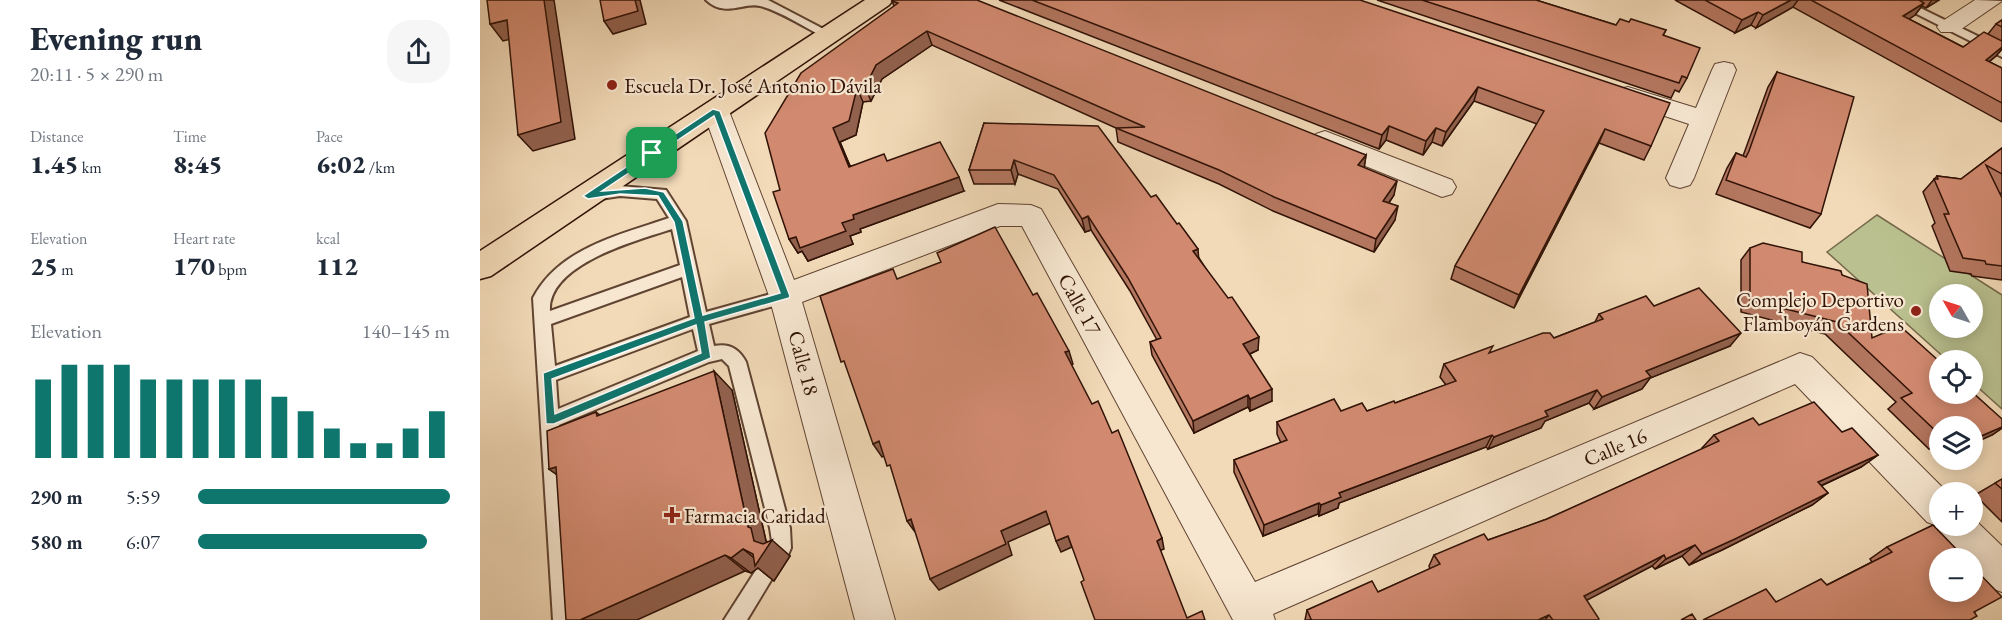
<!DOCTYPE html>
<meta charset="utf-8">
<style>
body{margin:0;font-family:"EB Garamond",serif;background:#f6f6f7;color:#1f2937;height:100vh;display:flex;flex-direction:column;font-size:22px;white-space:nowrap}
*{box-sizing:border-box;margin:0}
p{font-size:20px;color:#747a83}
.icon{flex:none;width:33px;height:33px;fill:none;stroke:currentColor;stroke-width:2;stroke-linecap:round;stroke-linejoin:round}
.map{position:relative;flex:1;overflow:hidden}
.panel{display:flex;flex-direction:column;background:#fff;width:480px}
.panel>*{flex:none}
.needle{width:39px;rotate:309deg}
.tools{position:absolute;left:1449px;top:284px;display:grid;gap:12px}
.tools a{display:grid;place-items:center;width:54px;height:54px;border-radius:50%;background:#fff;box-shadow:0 3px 15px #0003;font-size:30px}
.pin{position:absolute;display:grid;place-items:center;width:51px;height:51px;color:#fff;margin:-26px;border-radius:12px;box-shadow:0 3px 9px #0006}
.round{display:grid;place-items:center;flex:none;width:63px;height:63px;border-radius:24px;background:#f6f6f7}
.head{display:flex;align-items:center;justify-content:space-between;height:102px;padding:0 30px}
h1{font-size:33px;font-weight:800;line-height:45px}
.metrics{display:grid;grid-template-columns:repeat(3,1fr);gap:9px;height:102px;padding:6px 30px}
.metrics div{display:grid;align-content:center}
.metrics b{font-size:26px;font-weight:800}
.metrics small{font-size:16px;font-weight:400}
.metrics p{font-size:16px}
.chart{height:168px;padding:12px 30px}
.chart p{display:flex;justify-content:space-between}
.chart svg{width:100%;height:108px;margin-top:6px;stroke:#0f766e;stroke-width:6}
ul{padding:0 30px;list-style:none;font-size:20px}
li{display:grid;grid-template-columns:96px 72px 1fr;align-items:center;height:45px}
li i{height:15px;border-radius:8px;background:#0f766e}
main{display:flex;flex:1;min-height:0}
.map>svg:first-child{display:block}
.green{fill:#bac08f;stroke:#75694a;stroke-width:1.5;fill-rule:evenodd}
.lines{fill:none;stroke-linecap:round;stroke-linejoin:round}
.service-casing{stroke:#604432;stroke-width:4}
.minor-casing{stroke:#604432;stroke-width:2}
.primary-casing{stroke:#301206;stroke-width:3}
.service{fill:#f7e7d1;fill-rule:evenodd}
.minor{fill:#f7e7d1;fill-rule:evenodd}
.primary{fill:#f2dab8;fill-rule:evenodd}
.wall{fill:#b47760;stroke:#301206;stroke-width:1.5}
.shaded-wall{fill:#92614e;stroke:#301206;stroke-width:1.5}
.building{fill:#d18a70;stroke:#301206;stroke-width:1.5}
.route{fill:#0f766e;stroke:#fff;stroke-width:1.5;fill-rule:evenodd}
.poi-dot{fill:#8f2418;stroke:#f7e7d1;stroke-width:2}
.labels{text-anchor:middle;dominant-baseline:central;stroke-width:4.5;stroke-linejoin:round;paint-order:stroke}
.poi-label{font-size:21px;fill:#301206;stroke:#f7e7d1;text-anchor:start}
.street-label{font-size:21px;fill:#301206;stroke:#f7e7d1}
</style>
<main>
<section class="panel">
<div class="head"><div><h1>Evening run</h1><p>20:11 · 5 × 290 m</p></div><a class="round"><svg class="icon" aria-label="share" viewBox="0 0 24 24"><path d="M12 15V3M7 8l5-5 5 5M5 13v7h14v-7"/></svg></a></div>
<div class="metrics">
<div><p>Distance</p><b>1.45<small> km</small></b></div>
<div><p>Time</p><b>8:45</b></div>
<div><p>Pace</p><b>6:02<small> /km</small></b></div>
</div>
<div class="metrics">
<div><p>Elevation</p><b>25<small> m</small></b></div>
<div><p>Heart rate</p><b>170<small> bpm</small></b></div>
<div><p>kcal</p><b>112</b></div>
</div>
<div class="chart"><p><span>Elevation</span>140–145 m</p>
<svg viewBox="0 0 160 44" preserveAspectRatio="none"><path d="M5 44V12M15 44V6M25 44V6M35 44V6M45 44V12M55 44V12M65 44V12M75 44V12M85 44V12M95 44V19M105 44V25M115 44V32M125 44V38M135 44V38M145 44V32M155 44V25"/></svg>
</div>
<ul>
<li><b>290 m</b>5:59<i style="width:100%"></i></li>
<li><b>580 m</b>6:07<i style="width:91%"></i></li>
</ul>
</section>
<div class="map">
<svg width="1522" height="620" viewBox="0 0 1522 620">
<rect width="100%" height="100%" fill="#f2dab8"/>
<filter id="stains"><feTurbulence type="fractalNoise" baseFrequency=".00333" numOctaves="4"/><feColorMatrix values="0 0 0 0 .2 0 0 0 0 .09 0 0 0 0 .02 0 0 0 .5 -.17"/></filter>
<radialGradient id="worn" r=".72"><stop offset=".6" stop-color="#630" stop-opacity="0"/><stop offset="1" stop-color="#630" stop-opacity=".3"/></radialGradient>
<!-- green -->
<path class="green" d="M1397,215l125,80v114l-29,-26 -1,-23h-25l-120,-108zM1460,294h32v33h-32z"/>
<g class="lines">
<defs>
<g id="service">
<path d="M226,0h62l67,35 -2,3h-8c-19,-10 -45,-27 -65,-32 -16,-4 -35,12 -54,-6z"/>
<path d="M1409,0h15l98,48v9z"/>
<path d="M140,186l46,4 20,31 20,91 79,-22 6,1 2,5 -2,5 -82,23 5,22c14,-3 25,2 32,16l44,166 1,20 -3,7 -7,3 -7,-3 -4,-27 -41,-162 -7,-7 -13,3 -150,63 16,195h-22l-20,-322c26,-50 86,-63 136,-80l-12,-19 -37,-3 -26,4 -7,-5 7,-5zM192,229l8,36 -130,46c-3,-47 88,-71 122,-82zM202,277l8,40 -135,49 -4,-42zM213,329l5,22 -140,58 -2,-29z"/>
<path d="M283,567l7,3 3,7 -26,43h-23l32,-50z"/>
</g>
<g id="minor">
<path d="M1495,0l27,1 -45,31h-16l-4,-5 4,-5z"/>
<path d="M1244,62l9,2 3,6 -42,108 -4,7 -10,3 -10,-3 -4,-7 23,-54 -70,-23 -4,-6 4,-6 9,-2 68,21 16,-38 3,-6z"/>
<path d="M236,102l9,3 4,6 65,169 204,-76 33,1 10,4 214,373 545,-229 12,4 135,135h-7v33h32v-8l30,29v46l-14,-5 -16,-17v-12h-11l-19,-20 -5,-12 -10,-4 -132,-138 -522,230 2,6h-42l-211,-394h-22l-198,76 93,318h-40l-86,-324 -66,-185 4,-6z"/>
<path d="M845,131l127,49 4,7 -4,7 -10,3 -126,-51 -4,-6 4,-6z"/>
</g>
<path id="primary" d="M385,0h28l-4,5 -398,271 -11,3v-28z"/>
</defs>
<!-- service casing -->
<use href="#service" class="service-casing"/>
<!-- minor casing -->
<use href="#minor" class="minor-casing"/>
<!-- primary casing -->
<use href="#primary" class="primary-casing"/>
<!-- service -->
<use href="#service" class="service"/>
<!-- minor -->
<use href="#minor" class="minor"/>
<!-- primary -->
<use href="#primary" class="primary"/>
</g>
<!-- wall -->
<g class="wall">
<path d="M519,0h361l291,146 -7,14 -45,-17 -85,165 -63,-29 4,-13 82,-142 -63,-23 -32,45 -10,-4 -9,13 -37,-15 -7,9z"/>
<path d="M897,0h159l80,25 13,-3 37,8 -3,6 24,42 -8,14 -4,-2 -4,8z"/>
<path d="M1195,0h264l-13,8 -4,-2 -7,9 -6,4 54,28 25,-13 8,-10 6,-4v29l-6,7 -7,6 13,6v54l-209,-115 -37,21 -5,-3 -16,8z"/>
<path d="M412,1l474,154 -2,13 30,27 -5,8 6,17 -21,32 -101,-41 -54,-27 -101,-42 -2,-14 -184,-83 -50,34 -11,22 -8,1 -7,33 -16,7 10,24 37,-5 77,30 -104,38 1,3 -11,4 3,8 -45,17 -6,-10 -4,2 -9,-14 -9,-49 114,-184z"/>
<path d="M1297,72l44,142 -11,14 -94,-34 11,-26 9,-15 7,3 25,-69z"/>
<path d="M504,123l167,74 48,61 59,92 -8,4 22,47 -22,10 -2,-4 -54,26 -42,-78 -2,-13 7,-2 -27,-49 -39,-61 -6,2 -27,-43 -40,-15 -3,10h-41l-5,-14z"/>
<path d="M1522,148v46l-2,-1 2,5v82l-30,-4 -1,-2 -21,-3 -18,-45 3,-3 -12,-31 14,-16 24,3z"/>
<path d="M1270,248l52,14 40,13 30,63 130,81v9l-10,7 -20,-9h-32v18l-11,5 -41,-40 8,-7 -71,-68 -84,-22v-52z"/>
<path d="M1174,306l76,40 -80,32 -8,11 -48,20 -5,-6 -44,18 -4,7 -53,21 -2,-2 -147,56 -1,5 -19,8 -1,-2 -55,22 -29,-64v-12l47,-17 -4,-9v-12l64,-11h26l28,-8 51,-18 -6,-8 4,-13 110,-26 41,-16 4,-8z"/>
<path d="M252,390l34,151 24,15 -16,25 -16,-13 -7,5 -6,-2 -189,-97 -7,-5 47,-57 4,3z"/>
<path d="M1279,425l83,7 36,23 -17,12 -40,19 7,7 -16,12 -90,45 -33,15 -7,-9 -27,13 -3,-3 -66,34 12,20h-293l2,-10 71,-18 52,-23 -1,-3 5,-11 54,-15 59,-21 156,-70 -1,-1 12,-13z"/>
<path d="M1522,479v43l-27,-27z"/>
<path d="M1407,547l87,65 -198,-10 51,-17 45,-23 -2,-3z"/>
</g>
<!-- shaded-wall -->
<g class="shaded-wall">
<path d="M64,0h10l21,139 -42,12 -15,-16z"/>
<path d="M155,0h5l6,24 -33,10 -9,-13z"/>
<path d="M1311,0h7l-5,7 -37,21 7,-13z"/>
<path d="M1452,0h7l-13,8z"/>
<path d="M1444,3l-9,12 -21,14 9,-13z"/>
<path d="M1278,12l-7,13 -16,8 7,-13z"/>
<path d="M27,20l13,17 -17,4 -13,-17z"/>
<path d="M447,31l5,14 -50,34 -11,22 -6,-14 11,-22z"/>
<path d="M1522,47v2l-6,7 -21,17 11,-13z"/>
<path d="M998,87l-4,14 -32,45 4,-14z"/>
<path d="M377,88l6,14 -7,33 -16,7 16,38 -7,-13 -16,-39z"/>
<path d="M909,126l-3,14 -7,9 3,-14z"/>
<path d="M956,128l-4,14 -9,13 3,-14z"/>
<path d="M1125,129l-6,14 -85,165 5,-13z"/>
<path d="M886,155l-2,14 -6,-4z"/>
<path d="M534,160l4,14 -3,10 -4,-14z"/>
<path d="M479,177l5,14 -104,38 1,3 -11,4 3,8 -45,17 -6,-10 -4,2 -9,-14 64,-24z"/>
<path d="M917,181l-3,14 -13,19 2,-13z"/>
<path d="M918,206l-3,14 -21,32 2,-13z"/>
<path d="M608,216l3,14 -6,2 -3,-13z"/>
<path d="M718,249l1,13 -6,-11z"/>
<path d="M1261,333l-11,13 -80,32 -8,11 -48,20 8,-12 44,-26z"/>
<path d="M779,337l-1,13 -15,7v-13z"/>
<path d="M589,351l4,13 -4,2 -4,-14z"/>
<path d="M234,371l18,19 34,151 3,3 3,-4 18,16 -16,25 -16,-13 -7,5 -20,-15 12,-9 15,12 -4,-20 -6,-14z"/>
<path d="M792,389v12l-22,10v-12z"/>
<path d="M1117,390l-8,13 -44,18 -4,7 -53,21 6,-12 51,-26z"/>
<path d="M768,395v12l-54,26 -1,-12z"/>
<path d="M1522,427v1l-10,7 -20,9v-4z"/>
<path d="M1012,435l-6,12 -147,56 -1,5 -19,8 2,-11 18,-12z"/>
<path d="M399,441l9,13 -6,3 -9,-13z"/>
<path d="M1460,442v2l-11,5z"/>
<path d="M1398,455l-17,12 -58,27 15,-12z"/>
<path d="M76,467l19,20 -26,-18z"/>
<path d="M1348,493l-16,12 -90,45 -33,15 13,-11z"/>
<path d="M839,503l-1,11 -55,22 1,-11z"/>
<path d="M566,511l5,12 -43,19 4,13 -73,35 -9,-11 71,-48z"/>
<path d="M431,519l4,13 -8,-11z"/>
<path d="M588,536l4,11 -11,5 -5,-11z"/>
<path d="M682,538l2,11 -5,2 -2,-10z"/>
<path d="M1215,545l-13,11 -27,13 11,-10z"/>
<path d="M245,555l20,16 -108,49h-57z"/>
<path d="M1184,555l-12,11 -78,41 10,-11z"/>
<path d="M1069,615l-4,5h-7z"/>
</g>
<!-- building -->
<g class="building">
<path d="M7,0h57l17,122 -43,13 -11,-115 -17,4z"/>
<path d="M120,0h35l3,11 -34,10z"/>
<path d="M413,0h84l389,155 -8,10 39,16 -14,20 15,5 -22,33 -102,-42 -55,-27 -103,-42 29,-1 -218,-96 -51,34 -11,22 -8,1 -8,33 -16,7 16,39 35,-13 3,7 53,-19 19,35 -106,38 1,4 -12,4 4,8 -46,17 -4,-11 -7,2 -16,-47 7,-2 -15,-57 36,-60 97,-70 -6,-2z"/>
<path d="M552,0h328l310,103 -19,43 -46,-17 -86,166 -64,-29 89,-155 -66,-24 -32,45 -10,-4 -10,13 -37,-15 -7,9z"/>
<path d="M942,0h114l80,25 4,-6 9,3 2,-3 35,11 -3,5 37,13 -13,30 -5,-2 -3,7z"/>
<path d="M1225,0h86l-28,15 -5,-3 -16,8z"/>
<path d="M1331,0h108l5,3 -21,13 60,31 21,-15 18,9v6l-16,13 16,8v35z"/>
<path d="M1522,20v7l-6,-3z"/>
<path d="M1297,72l77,25 -33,117 -95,-34 10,-27 10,4 3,-6z"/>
<path d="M504,123l114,3 53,71 5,-2 21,29 2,-1 19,26 -5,2 35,47 4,-1 27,40 -16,7 29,45 -22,10 -2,-4 -55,26 -43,-79 11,-4 -33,-60 -40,-62 -6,3 -28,-44 -40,-15 -3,10h-42z"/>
<path d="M1522,148v26l-16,-9 16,33v68l-16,-2 -1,-3 -22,-3 -19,-44h5l-15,-35h4l-1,-3 24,3z"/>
<path d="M515,227l38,68 4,-2 32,58 -4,1 27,52 6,-3 14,32 6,-3 44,108 -5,3 30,77 15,-7 3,9h-110l-14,-38 3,-2 -16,-44 -12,5 -10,-30 -45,20 5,13 -76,35 -19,-60 -4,2 -17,-56 -3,1 -8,-25 -6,3 -29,-83 -3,1 -21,-66 73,-27 4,10 44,-17 -4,-9z"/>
<path d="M1283,243l39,9v10l39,9 1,4 25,9 5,54 28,-12 40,36v31h32v-1l30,27v8l-30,13v-14h-32v9l-39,-37 11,-5 -75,-71 -87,-22v-52z"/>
<path d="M1219,288l42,45 -95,38 5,6 -49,20 -5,-7 -52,21 3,5 -54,21 -2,-2 -153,58 2,4 -20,8 -2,-2 -55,22 -30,-65 53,-20 -10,-18 57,-23 7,12 21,-8 5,8 27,-10 1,2 61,-22 -12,-17 49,-18 -4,7 54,-20h7l4,5 49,-19 -4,-5 47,-18 8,10z"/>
<path d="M234,371l34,156 3,1 3,13 9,3 9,-4 -17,26 -2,-12 -10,-5 -12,9 -6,-3 -145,65h-14l-10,-153 -7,2 -2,-38 49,-19 1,4z"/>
<path d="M1334,402l28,30 10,-4 26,27 -60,27 10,11 -93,46 -33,15 -7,-9 -29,14 -2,-4 -80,41 15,23 -1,1h-45l-4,-5 -11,5h-228l1,-1 -4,-9 65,-29 6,11 62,-28 -6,-9 50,-21 4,6 59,-21 172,-78 -5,-6 39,-17 6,7z"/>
<path d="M1522,479v10l-7,-6z"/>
<path d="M1453,525l32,33h-25v33h32v-25l30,31 -28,15 3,4 -7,4h-267l63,-31 10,13 45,-23 6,6 65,-33 -5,-5z"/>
<path d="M1212,614l4,6h-15z"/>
</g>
<!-- route -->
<path class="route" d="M233,109l7,2 70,185 -1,2 -84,24 6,36 -157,66h-8l-3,-51 151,-55 -20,-96 -16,-26 -38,-2 -32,5 -5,-3zM234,116l66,177 -77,22 -20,-94 -19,-29 -19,-4 -43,3zM216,325l5,28 -146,61 -3,-35z"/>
<!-- markers -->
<g class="poi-dot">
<circle cx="132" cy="85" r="6"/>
<circle cx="1436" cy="311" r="6"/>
<path d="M189 506h6v6h6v6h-6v6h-6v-6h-6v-6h6z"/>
</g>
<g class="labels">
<!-- poi labels -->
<g class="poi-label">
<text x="144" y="85">Escuela Dr. José Antonio Dávila</text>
<text x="1424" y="299" text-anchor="end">Complejo Deportivo<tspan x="1424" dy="24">Flamboyán Gardens</tspan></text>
<text x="204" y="515">Farmacia Caridad</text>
</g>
<!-- street labels -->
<g class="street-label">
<text transform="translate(600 304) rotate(61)">Calle 17</text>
<text transform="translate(324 363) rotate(75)">Calle 18</text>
<text transform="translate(1135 447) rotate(-23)">Calle 16</text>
</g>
</g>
<rect width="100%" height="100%" filter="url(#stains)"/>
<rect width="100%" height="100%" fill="url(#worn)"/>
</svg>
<div class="tools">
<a><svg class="needle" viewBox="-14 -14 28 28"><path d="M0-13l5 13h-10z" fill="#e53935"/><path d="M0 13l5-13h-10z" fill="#747a83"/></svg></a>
<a><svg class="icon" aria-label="locate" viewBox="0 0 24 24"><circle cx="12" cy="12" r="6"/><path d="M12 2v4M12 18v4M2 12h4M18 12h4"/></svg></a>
<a><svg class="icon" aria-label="layers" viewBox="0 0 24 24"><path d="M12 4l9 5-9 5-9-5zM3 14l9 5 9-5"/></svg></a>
<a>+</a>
<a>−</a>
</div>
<div class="pin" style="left:172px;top:153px;background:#1e9e55"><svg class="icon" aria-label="arrive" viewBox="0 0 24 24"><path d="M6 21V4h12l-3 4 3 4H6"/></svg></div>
</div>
</main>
